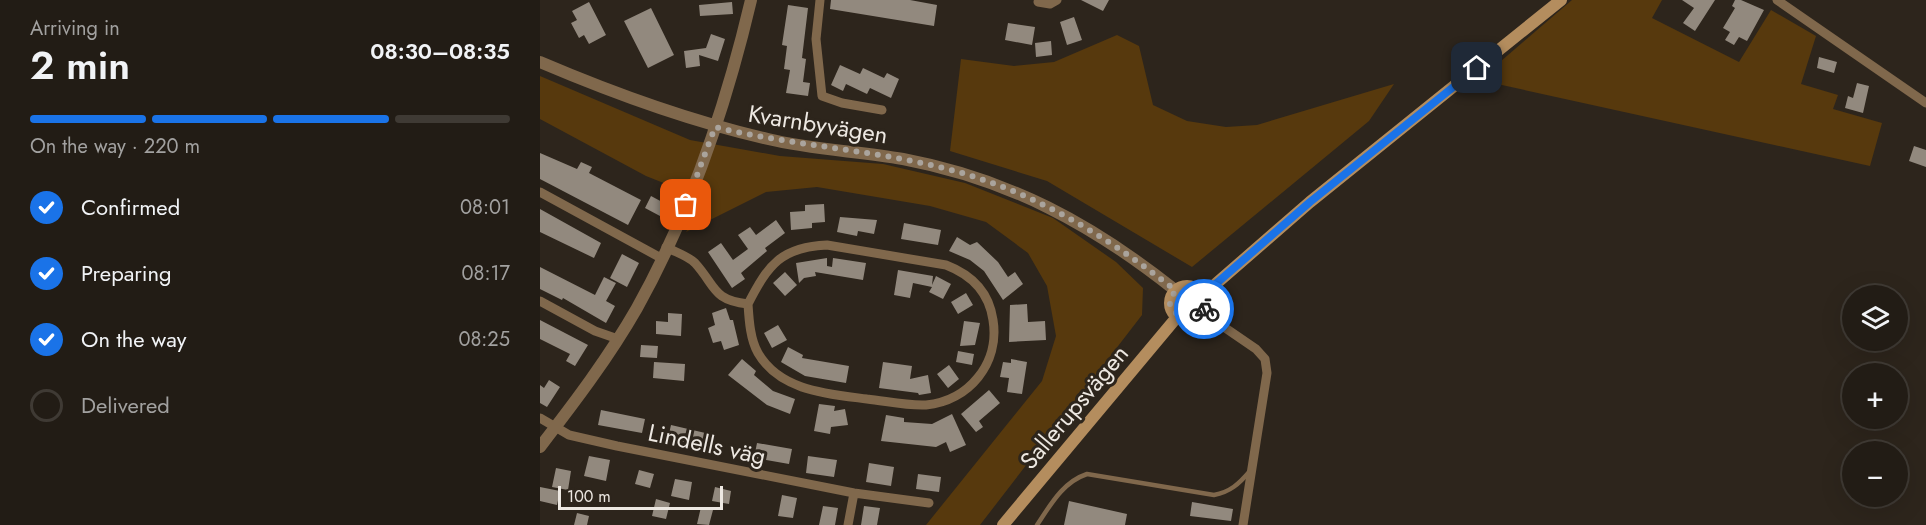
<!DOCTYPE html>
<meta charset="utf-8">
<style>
:root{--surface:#221c15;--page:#2e2922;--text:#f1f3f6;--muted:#a2a1a0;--line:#3f3a34;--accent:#1a73e8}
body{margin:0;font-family:Jost,sans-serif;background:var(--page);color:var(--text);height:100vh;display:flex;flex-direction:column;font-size:22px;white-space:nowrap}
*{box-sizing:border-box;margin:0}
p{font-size:20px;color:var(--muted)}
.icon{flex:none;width:33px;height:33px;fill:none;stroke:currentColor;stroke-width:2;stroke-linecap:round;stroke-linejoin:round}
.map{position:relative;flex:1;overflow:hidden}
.details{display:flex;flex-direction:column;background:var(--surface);width:540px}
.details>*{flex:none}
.tools{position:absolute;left:1302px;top:285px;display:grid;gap:12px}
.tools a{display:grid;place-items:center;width:66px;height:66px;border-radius:50%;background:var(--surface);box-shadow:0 6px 24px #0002,0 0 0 2px var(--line);font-size:30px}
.scale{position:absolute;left:18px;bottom:15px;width:165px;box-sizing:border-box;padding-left:6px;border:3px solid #ede8e2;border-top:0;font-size:16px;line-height:21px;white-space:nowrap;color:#ede8e2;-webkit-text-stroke:4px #2d251c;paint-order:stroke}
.pin{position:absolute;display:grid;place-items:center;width:51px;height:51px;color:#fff;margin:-26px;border-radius:12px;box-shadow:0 3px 9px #0006}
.courier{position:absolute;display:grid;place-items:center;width:60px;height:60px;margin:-30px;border:4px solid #1a73e8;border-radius:50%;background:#fff;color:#222;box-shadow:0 2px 8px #0007}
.overview em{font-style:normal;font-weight:600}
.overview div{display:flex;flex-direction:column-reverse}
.overview{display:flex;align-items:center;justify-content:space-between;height:102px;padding:0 30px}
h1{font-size:39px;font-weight:600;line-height:45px}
.bar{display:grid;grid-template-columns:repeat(4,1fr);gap:9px 6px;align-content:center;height:72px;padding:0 30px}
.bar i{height:8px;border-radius:4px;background:var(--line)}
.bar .current{background:var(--accent)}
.bar p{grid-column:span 4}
ol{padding:0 30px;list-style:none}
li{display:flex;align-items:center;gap:18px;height:66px}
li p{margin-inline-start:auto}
li .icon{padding:6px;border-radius:50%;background:var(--accent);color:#fff;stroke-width:4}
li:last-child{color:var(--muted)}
li i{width:33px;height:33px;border:3px solid var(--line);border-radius:50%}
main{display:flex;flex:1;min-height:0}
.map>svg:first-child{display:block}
.green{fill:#57390d}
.building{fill:#92897e}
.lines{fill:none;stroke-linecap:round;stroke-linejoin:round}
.service{stroke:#80684c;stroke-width:4.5}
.minor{stroke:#80684c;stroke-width:9}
.tertiary{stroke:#80684c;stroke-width:12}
.secondary{stroke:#b48d5e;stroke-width:12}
.done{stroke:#aaa49d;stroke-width:6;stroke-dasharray:0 10.8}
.route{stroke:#1a73e8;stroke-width:8}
.labels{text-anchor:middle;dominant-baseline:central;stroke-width:6;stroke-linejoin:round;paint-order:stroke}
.street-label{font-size:24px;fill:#ede8e2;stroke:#2d251c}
</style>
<main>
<section class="details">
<div class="overview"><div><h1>2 min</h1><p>Arriving in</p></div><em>08:30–08:35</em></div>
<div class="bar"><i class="current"></i><i class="current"></i><i class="current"></i><i></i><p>On the way · 220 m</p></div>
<ol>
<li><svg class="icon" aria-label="check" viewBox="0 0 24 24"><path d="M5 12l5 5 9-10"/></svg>Confirmed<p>08:01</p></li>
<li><svg class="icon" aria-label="check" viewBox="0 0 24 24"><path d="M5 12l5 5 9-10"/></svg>Preparing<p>08:17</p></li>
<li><svg class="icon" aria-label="check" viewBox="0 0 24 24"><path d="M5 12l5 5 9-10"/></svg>On the way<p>08:25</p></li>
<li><i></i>Delivered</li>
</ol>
</section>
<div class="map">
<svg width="1386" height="525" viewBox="0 0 1386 525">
<rect width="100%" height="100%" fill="#2d251c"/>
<path class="green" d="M1032,0H1122L1112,18L1199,62L1231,10L1276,36L1261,84L1298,95L1293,109L1342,123L1330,166L939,80Z
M577,35L599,46L613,105L647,121L686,127L717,125L854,84L829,121L652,267L507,181L410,151L421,59L474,66L514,62Z
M0,76L150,140L240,156L343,164L425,183L513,218L576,262L603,288L602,315L440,525H386L502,381L516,336L507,286L488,253L446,222L390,206L277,187L226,192L146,232L164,199L106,176L0,119Z"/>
<path class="building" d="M291,0H370L397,5L394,26L290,9Z
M541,0H569L563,11Z
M1142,0H1175L1155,31L1143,23L1154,8Z
M1195,0H1201L1224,10L1207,41L1199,37L1194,45L1185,40L1190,32L1183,28L1195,8L1192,6Z
M49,2L66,35L49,44L44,35L39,38L31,23L37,20L32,11Z
M192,2L193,14L160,16L159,5Z
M248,5L268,8L262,58L266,59L263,82L270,83L268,96L246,93L250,70L244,69L247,46L242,45Z
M111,8L134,55L108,68L84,21Z
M534,17L542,40L527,45L520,22Z
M468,23L495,27L492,45L465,40Z
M171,34L185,39L178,61L159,55L160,66L146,68L144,51L166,48Z
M511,41L512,55L496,57L495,43Z
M1279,57L1297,62L1294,73L1277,68Z
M300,65L320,74L323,68L344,78L347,73L359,79L351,98L330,88L327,94L306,84L303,91L291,85Z
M1317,83L1329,86L1323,113L1305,108L1308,96L1313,98Z
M1374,146L1386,150V167L1369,161Z
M0,153L37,169L41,162L52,167L49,173L101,200L88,225L0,179Z
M111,196L126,204L120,216L105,208Z
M284,204L285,222L272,223V228L251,230L250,212L265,211V205Z
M0,209L61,243L54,258L0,232Z
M300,217L337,220L334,234L318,231L317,236L297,232Z
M236,220L245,233L225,248L227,251L201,273L205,279L192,288L168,252L181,243L193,260L208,249L198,235L210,227L216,235Z
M364,223L401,230L398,245L361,239Z
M417,237L430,245L437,242L458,262L468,277L475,272L483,284L463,300L444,271L430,260L409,251Z
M82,254L99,263L87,287L70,278Z
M287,258V266L292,267L293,258L326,263L323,280L275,272L276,276L264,278L259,283L256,263Z
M0,267L55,295L64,277L76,283L66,301L75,306L66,323L23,298L22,300L0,289Z
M358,270L393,276L392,285L396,276L411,284L403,299L389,292L392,287L373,283L370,298L354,295Z
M245,272L257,285L245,296L233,283Z
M426,293L433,305L418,314L411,302Z
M487,304L488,322L505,321L506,340L469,342L470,305Z
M186,308L190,320H193L199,345L184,350L181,341L173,343L168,328L175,325L172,313Z
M128,313L142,314L141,336L116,334V321L128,322Z
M0,320L48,345L35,366L26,361L30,354L0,339Z
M424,321L440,323L435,345L420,346Z
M238,325L247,340L232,348L224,333Z
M101,345L118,346L117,358L100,357Z
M248,347L263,355L262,358L309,366L306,383L265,376L241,362Z
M418,351L434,354L432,365L416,362Z
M202,359L216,371L214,375L233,391L255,399L250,414L227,405L188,375Z
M471,359L487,362L482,394L467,392L469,378L460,377L463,362L471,363Z
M114,362L145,364L144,381L113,378Z
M343,362L372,366L370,379L388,375L391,393L379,395L378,393L339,388Z
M409,365L419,379L408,388L397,374Z
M9,380L20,387L7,407L0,403V385L4,388Z
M449,390L460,403L439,421L443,427L436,432L421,414Z
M279,404L295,406L294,411L305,409L308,425L291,427L290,434L274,431Z
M61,410L105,419L102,433L58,425Z
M412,414L426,445L410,452L406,442L396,447L341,441L346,415L364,418V422L392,424Z
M131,425L174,435L171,448L128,438Z
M217,443L252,449L249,464L214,458Z
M49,456L70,460L66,481L44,476Z
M268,456L297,460L294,477L266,473Z
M329,463L354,467L351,486L326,482Z
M16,468L31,471L28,490L12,487Z
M99,470L114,474L110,488L95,484Z
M378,474L401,477L399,492L376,489Z
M135,479L152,482L149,500L131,496Z
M0,487L20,491L17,505L0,501Z
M175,487L191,491L189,504L172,501Z
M242,495L257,498L253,518L238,516Z
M116,499L130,503L126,519L112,516Z
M529,501L587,514L585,525H524Z
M652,502L693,509L691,521L650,516Z
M283,506L298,508L295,525H279Z
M324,506L340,508L337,525H321Z
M161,507L173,510L169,525L157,524Z
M37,513L49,516L47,525H34Z"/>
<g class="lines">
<path class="service" d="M497,525C511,504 523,482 547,474L674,495C690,492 699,484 710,471"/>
<path class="minor" d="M280,0L276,39L282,96L302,103L342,110
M1237,0L1386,103
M498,2L510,4L517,0
M0,192L121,258
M126,247C135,252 148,256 155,263C176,286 172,300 208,304C228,265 241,247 287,245L406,265C432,275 449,292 453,320C460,363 429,401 386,405C367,406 346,401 327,399C288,394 240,391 218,353C210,339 209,319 208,304
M0,301L55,331L78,339
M662,312L716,349L725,359L727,373L703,525
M0,418L29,435L77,446L314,493L389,503
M308,525L314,493"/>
<path class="tertiary" d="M0,62C75,94 149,121 228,139C273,150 319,151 363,159C469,179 552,224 635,290
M0,447C34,403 69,357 97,308C150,213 186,106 211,0"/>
<path class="secondary" d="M630 303a17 17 0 1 1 34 0a17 17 0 1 1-34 0Z
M663,295L770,202L1021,0
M463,525L637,317"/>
</g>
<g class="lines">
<path class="done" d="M146,205L175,127C249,145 325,149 399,167C488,188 564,234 635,290L630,304L639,318H656L664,309"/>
<path class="route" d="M664,309L663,295L770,202L937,68"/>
</g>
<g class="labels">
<g class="street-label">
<text transform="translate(278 124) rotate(9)">Kvarnbyvägen</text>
<text transform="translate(534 407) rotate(-50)">Sallerupsvägen</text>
<text transform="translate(167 444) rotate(12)">Lindells väg</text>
</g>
</g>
</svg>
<div class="tools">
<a><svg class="icon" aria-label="layers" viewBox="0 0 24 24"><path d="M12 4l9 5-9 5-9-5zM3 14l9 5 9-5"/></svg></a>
<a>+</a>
<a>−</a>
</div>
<div class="scale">100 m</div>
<div class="pin" style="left:146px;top:205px;background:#ea580c"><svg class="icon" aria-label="bag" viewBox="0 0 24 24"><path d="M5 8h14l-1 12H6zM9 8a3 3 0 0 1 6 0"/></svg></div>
<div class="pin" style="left:937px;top:68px;background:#1f2937"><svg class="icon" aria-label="home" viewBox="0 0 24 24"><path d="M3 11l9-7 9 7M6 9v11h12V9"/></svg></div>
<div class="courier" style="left:664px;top:309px"><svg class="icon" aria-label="bike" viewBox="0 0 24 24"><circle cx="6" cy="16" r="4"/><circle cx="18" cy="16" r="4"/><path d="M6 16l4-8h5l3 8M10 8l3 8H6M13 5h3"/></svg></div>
</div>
</main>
